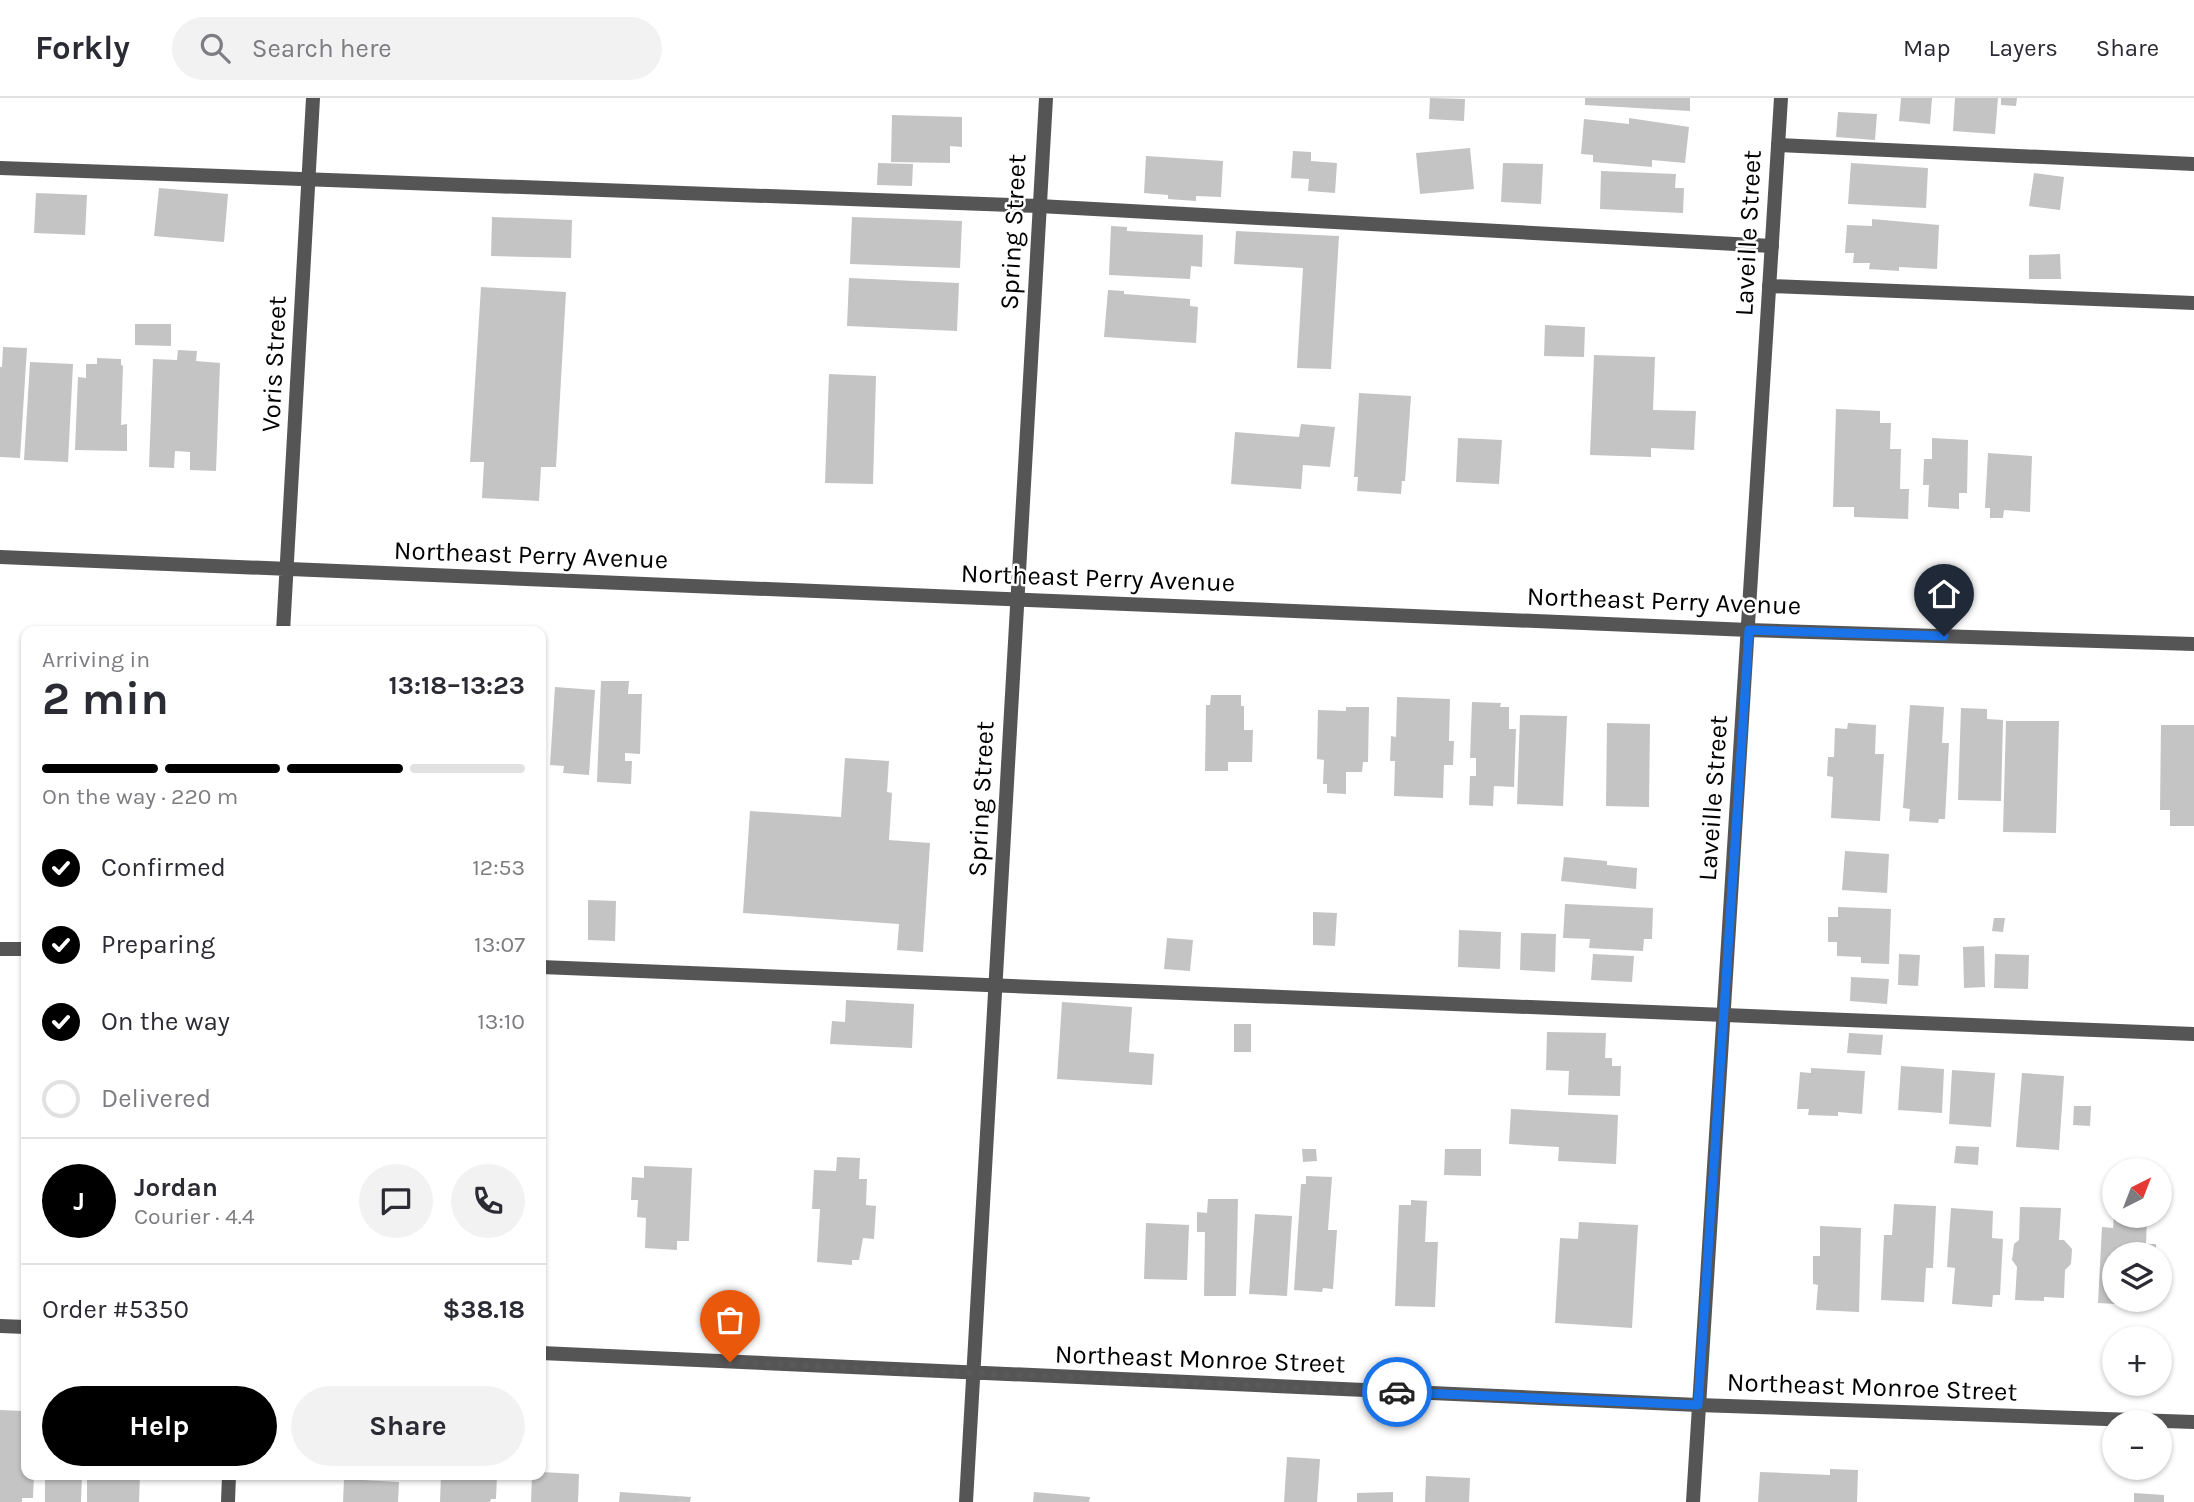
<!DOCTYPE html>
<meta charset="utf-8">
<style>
:root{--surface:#fff;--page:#f2f2f3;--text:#2b2b33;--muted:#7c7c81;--line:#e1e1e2;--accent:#000}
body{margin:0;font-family:Karla,sans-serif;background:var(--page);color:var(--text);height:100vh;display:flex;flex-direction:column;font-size:26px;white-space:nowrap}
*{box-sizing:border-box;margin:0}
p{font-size:23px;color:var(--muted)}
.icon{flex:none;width:38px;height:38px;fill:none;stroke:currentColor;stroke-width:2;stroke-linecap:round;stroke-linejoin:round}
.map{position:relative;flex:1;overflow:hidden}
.drawer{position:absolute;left:21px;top:528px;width:525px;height:854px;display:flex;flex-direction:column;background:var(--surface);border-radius:14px;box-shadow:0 2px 5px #0004}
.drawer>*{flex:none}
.needle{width:46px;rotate:42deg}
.tools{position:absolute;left:2102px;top:1060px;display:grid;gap:14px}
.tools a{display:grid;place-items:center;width:70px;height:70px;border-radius:50%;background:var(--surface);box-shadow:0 2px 5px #0004;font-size:35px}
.pin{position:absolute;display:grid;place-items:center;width:60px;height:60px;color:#fff;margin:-72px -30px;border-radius:50% 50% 50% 0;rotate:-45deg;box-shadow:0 0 7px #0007}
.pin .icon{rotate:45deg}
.courier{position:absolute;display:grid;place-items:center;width:70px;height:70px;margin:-35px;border:5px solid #1a73e8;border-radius:50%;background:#fff;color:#222;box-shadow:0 2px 9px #0007}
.head em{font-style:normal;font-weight:700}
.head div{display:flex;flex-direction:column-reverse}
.head{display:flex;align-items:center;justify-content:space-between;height:119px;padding:0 21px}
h1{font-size:46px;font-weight:700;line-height:52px}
.bar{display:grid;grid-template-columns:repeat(4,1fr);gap:10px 7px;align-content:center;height:84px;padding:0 21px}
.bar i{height:9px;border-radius:5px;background:var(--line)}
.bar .active{background:var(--accent)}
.bar p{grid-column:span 4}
.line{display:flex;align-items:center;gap:18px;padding:0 21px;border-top:2px solid var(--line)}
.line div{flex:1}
.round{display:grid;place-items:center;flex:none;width:74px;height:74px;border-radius:37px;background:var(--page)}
ol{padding:0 21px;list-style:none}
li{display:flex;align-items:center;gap:21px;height:77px}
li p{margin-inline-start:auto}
li .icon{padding:7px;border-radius:50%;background:var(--accent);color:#fff;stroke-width:4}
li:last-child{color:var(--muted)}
li i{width:38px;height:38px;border:4px solid var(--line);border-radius:50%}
.primary-button{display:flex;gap:14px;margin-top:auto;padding:14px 21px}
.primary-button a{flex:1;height:80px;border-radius:42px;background:var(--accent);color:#fff;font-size:28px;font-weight:700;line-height:80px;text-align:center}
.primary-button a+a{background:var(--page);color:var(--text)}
header{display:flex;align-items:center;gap:42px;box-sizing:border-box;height:98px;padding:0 35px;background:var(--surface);border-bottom:2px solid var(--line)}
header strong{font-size:33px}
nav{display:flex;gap:38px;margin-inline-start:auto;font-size:24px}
.search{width:490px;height:63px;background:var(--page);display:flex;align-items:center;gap:18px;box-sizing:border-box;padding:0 24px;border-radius:38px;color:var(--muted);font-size:26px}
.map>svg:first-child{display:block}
.building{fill:#c4c4c4}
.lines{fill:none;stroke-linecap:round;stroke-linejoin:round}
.service{stroke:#555;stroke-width:14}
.minor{stroke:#555;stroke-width:14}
.tertiary{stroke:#555;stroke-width:14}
.done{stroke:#595959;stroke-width:7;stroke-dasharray:0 12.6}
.route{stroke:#1a73e8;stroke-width:9}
.labels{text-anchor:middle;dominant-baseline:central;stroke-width:5;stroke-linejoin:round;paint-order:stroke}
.street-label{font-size:26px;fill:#000;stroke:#fff}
</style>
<header>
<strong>Forkly</strong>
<div class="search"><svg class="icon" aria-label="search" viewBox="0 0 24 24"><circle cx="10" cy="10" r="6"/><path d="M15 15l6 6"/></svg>Search here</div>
<nav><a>Map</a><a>Layers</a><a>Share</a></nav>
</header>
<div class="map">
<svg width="2194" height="1404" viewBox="0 0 2194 1404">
<rect width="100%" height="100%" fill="#fff"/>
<path class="building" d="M1430,0L1465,1L1464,23L1429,21Z
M1585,0H1690V13L1585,7Z
M1901,0H1932L1930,26L1899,23Z
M1955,0H1998L1995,36L1953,33Z
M2001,0H2017L2016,8L2001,7Z
M1838,14L1877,16L1875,42L1836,39Z
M892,17L962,19V49L950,48V65L891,64Z
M1629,20L1689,29L1685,65L1652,62V69L1593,64V57L1581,56L1584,21L1629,26Z
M1470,50L1474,91L1420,96L1416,55Z
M1293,53L1311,54V63L1337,65L1335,95L1308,93L1309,81L1291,80Z
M1146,58L1223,63L1221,99L1196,98V103L1168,101V97L1144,95Z
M878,65L913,66L912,88L877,87Z
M1503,65L1543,66L1541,106L1501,104Z
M1851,65L1928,70L1926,110L1848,106Z
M1601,73L1676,76L1675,90H1684L1683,115L1600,111Z
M2034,75L2064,79L2060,112L2029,108Z
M159,90L228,96L224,144L154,138Z
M36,95L87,97L85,137L34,135Z
M492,119L572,122L571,160L491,158Z
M852,119L962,123L960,170L850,166Z
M1872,121L1939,127L1937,171L1899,169V173L1869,171L1870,165H1853L1854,155H1845L1847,127L1872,128Z
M1111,128L1127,129V133L1203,137L1202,169L1191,168L1190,181L1109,177Z
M1236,133L1339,138L1331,271L1297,270L1303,170L1234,166Z
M2060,156L2061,181H2029V157Z
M849,180L959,185L957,233L847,228Z
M481,189L566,194L556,369H541L539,403L482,400L484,364H470Z
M1108,192L1124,193V196L1190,201V208L1198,209L1196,245L1104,239Z
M135,226H171V248L135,247Z
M1545,227L1585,229L1584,259L1544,258Z
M3,249L27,250L20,360L0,359V269H2Z
M178,252L197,253L196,263L220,265L216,373L190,372V354L175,353L174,370L149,369L153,261L177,262Z
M1594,257L1655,259L1653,312L1696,313L1694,352L1651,350V359L1590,357Z
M97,260L121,261V267L123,268L121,327L127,326V353L75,352L78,279L86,280V266H97Z
M30,264L73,266L68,364L24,362Z
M829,276L876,278L873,386L825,385Z
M1359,295L1411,298L1405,383H1402L1401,396L1357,393L1358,379H1354Z
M1836,311L1880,313V325H1891L1890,351H1901L1900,391H1909L1908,421L1854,419V409H1833Z
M1301,326L1335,329L1330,369L1303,367L1301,391L1231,386L1235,334L1299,339Z
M1458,340L1502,342L1499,386L1456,384Z
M1932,340L1968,342L1967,395H1959V411L1928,409L1929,387H1923L1924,361H1932Z
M1988,355L2032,358L2030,414L2004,412L2003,420H1990V410H1985Z
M601,583H629L628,596H642L640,656L625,655V663H632L631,686L597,684Z
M555,589L595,592L589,677L563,675L564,668L550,667Z
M1211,597H1241V608H1244V632H1253L1252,664H1228V673H1205L1206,607H1210Z
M1397,599L1450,601L1449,643H1454L1453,667H1444L1443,700L1394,698L1395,663H1390L1391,638L1396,639Z
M1472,604L1501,605L1500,609H1509V631H1516L1514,689L1494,688L1493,708L1469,707L1470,678H1476V660H1470Z
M1910,607L1944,609L1942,645H1949L1945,721H1939L1938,725L1909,723L1910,711L1903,710Z
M1346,609H1369L1368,664H1363L1362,674H1346V696L1327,695V686H1323L1324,662L1317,661L1318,612L1346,613Z
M1961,610L1987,611V621L2003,622L2001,703L1958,702Z
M1520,617L1567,618L1563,708L1517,706Z
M2006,623H2059L2056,735L2003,734Z
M1607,625L1650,626L1649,709L1606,708Z
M1848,625L1876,627L1875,656H1884L1880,723L1831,720L1833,679L1827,678L1828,659H1834L1835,630L1847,631Z
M2161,627H2194V728H2170V712H2160Z
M845,660L889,663L887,694L892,695L889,742L930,745L923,854L897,852L899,826L743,815L750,713L841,719Z
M1845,753L1889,756L1887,795L1842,792Z
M1564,759L1607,763V767L1637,770L1636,791L1561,783Z
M588,802L616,803L615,843L588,842Z
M1565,806L1653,810L1652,841H1644L1643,853L1589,850L1590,841L1563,840Z
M1838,809L1891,811L1889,866L1861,865V859L1837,858V844H1828V819H1838Z
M1313,814L1337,815L1335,848L1313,847Z
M1994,820H2005L2003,834L1992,833Z
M1459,832L1501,834L1500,871L1458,869Z
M1521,835L1556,836L1555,874L1520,872Z
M1167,840L1193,842L1190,873L1164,871Z
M1984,848L1985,889L1964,890L1963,849Z
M1593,856L1634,858L1632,884L1591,882Z
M1899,856L1920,857L1918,888L1898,887Z
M1995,856L2029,857L2028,891L1994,890Z
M1851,879L1889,881L1887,906L1850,903Z
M846,902L914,906L912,950L830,946L832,923L845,924Z
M1062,904L1132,909L1129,954L1154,956L1152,987L1057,981Z
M1234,926H1251V954H1234Z
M1547,934L1606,935L1605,960H1612V968H1621L1620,998L1568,997L1569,973L1546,972Z
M1849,935L1883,937L1881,957L1847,955Z
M1901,968L1944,971L1942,1015L1898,1012Z
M1811,970L1865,973L1862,1016L1838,1014V1018L1808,1017L1809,1011H1797L1800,974L1811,975Z
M1952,972L1995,975L1991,1029L1949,1026Z
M2022,975L2064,978L2059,1052L2016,1049Z
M2074,1008H2091L2090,1028L2073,1027Z
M1511,1011L1618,1017L1616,1066L1558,1063L1559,1049L1509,1046Z
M1956,1048L1979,1049L1978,1067L1954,1065Z
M1302,1051H1316L1317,1063L1303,1064Z
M1445,1051H1481V1078L1444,1077Z
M837,1059L860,1060L859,1081H867L866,1107L876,1108L874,1141L863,1140L859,1162H852V1167L817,1164L820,1111H812L814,1072L836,1073Z
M644,1068L692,1070L689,1143H677V1152L645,1150L646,1120L637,1119L638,1102H631L632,1079L644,1080Z
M1306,1078L1332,1079L1328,1132H1337L1333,1191L1323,1190L1322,1194L1294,1192L1301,1086H1306Z
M1208,1101H1238L1236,1198H1204L1205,1134H1197V1114L1207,1115Z
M1411,1102L1427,1103L1425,1144H1438L1435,1209L1395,1208L1399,1107H1411Z
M1894,1106L1936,1108L1933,1170H1926L1924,1204L1881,1202L1884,1137H1892Z
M2020,1109L2061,1110L2059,1142H2064L2072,1151L2071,1166L2065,1172L2064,1200L2044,1199V1203L2015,1202L2017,1169L2012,1162L2014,1146L2019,1142Z
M1951,1110L1993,1113L1992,1140L2003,1141L2000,1197H1993L1992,1209L1952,1206L1955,1170L1947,1169Z
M1255,1116L1292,1118L1287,1198L1249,1196Z
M2114,1118L2147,1120L2146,1146H2156V1157H2114V1202H2149V1208L2098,1205L2102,1129L2113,1130Z
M1579,1124L1638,1127L1632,1230L1555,1225L1560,1140L1578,1141Z
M1146,1125L1189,1127L1187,1182L1144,1181Z
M1820,1128L1861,1130L1859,1214L1816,1212L1818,1187L1813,1186V1158H1820Z
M0,1312L23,1313V1317L26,1318V1377H34L33,1400H22V1404H0Z
M1287,1359L1320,1361L1317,1404H1284Z
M1830,1371L1858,1372L1857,1404H1758L1760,1374L1830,1377Z
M541,1374L579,1376L578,1404H531L532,1377H541Z
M45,1377H82L81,1404H45Z
M87,1377H140L139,1404H87Z
M441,1377H497L496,1401H491L490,1404H440Z
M1426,1378L1470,1380L1469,1404H1425Z
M344,1381L399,1384L398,1404H343Z
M620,1394L691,1399L690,1404H619Z
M1034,1394L1090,1399L1089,1404H1033Z
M1393,1394V1404H1357V1395Z
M2134,1395L2164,1397V1404H2134Z"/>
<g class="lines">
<path class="service" d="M1778,47L2194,66
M0,70L1039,108L1772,148
M1769,188L2194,205
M0,851H26
M541,869L2194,936"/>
<path class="minor" d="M0,459L1749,532L2194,546
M283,534L313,0
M228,1404L229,1377
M1693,1404L1781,0"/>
<path class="tertiary" d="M0,1228L26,1229
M541,1255L1698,1307L2194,1324
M966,1404L1046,0"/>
</g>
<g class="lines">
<path class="done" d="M730,1264L1397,1294"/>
<path class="route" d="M1397,1294L1698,1307L1749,532L1944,538"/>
</g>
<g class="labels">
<g class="street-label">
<text transform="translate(1013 134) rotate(-87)">Spring Street</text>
<text transform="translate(1748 135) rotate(-87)">Laveille Street</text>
<text transform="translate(274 266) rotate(-87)">Voris Street</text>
<text transform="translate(531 457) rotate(2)">Northeast Perry Avenue</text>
<text transform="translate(1098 480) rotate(2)">Northeast Perry Avenue</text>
<text transform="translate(1664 503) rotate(2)">Northeast Perry Avenue</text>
<text transform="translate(1713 700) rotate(-86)">Laveille Street</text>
<text transform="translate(981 701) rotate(-87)">Spring Street</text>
<text transform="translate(1200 1261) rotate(2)">Northeast Monroe Street</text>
<text transform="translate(1872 1289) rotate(2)">Northeast Monroe Street</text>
</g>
</g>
</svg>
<div class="tools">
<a><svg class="needle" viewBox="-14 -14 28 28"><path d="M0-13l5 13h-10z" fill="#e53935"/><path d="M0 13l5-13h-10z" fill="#7c7c81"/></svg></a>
<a><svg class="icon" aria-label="layers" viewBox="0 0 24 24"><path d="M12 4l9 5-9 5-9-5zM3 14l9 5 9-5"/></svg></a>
<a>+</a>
<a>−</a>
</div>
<div class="pin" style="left:730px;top:1264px;background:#ea580c"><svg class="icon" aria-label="bag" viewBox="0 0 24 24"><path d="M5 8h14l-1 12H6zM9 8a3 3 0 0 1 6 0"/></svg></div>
<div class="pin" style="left:1944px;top:538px;background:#1f2937"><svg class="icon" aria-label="home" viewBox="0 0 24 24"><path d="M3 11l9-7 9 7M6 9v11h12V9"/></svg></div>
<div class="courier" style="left:1397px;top:1294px"><svg class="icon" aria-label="car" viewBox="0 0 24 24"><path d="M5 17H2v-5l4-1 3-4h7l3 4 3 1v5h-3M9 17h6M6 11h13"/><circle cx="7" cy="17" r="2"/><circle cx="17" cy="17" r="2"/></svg></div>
<section class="drawer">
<div class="head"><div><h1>2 min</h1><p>Arriving in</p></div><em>13:18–13:23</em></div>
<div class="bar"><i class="active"></i><i class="active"></i><i class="active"></i><i></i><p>On the way · 220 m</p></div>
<ol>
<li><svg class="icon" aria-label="check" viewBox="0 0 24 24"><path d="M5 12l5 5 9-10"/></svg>Confirmed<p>12:53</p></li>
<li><svg class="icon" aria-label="check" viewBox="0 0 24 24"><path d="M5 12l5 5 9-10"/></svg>Preparing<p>13:07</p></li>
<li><svg class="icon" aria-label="check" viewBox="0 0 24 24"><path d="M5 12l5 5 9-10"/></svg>On the way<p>13:10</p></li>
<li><i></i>Delivered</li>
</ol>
<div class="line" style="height:126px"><b class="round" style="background:var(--accent);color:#fff">J</b><div><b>Jordan</b><p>Courier · 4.4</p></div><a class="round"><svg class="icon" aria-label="chat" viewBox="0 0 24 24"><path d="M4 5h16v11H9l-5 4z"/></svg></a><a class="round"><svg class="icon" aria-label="phone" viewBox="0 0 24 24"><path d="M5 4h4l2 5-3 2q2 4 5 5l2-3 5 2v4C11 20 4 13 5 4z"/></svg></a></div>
<div class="line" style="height:91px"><div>Order #5350</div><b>$38.18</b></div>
<div class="primary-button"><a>Help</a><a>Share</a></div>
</section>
</div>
